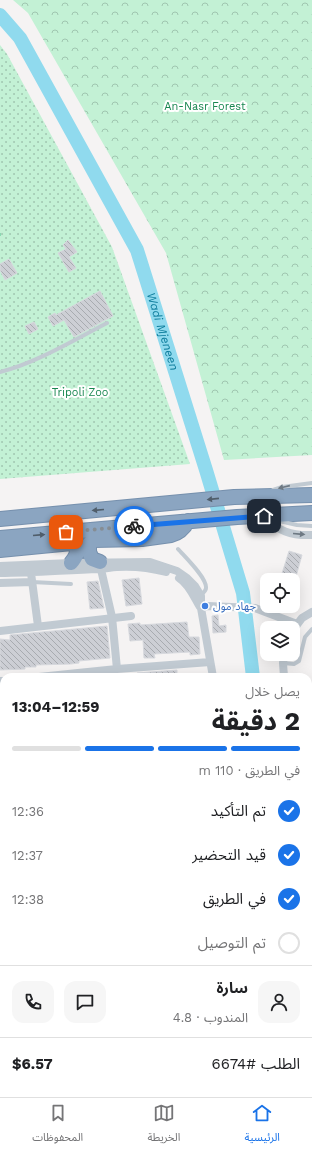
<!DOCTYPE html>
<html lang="ar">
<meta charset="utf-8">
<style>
:root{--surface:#fff;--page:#f6f6f6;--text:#202124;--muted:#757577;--line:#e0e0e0;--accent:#1a73e8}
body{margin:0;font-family:"Work Sans","Noto Sans Arabic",sans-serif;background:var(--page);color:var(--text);direction:rtl;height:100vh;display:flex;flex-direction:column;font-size:15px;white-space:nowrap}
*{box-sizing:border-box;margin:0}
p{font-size:13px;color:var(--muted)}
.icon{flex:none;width:22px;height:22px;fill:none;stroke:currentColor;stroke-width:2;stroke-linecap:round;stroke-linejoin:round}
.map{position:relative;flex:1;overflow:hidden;direction:ltr}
.panel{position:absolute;left:0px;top:673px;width:312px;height:424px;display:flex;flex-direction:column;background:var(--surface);border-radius:12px 12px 0 0;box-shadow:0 4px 16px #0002;direction:rtl}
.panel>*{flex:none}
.controls{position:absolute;left:260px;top:573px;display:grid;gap:8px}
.controls a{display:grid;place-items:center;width:40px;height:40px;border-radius:8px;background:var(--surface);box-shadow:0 4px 16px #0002;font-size:20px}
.pin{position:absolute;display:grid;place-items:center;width:34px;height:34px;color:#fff;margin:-17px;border-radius:8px;box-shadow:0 2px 6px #0006}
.courier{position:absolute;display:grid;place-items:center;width:40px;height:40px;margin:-20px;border:3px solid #1a73e8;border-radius:50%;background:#fff;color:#222;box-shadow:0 1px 5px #0007}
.overview em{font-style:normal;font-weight:700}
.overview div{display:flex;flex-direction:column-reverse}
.overview{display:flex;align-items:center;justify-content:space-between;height:68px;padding:0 12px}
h1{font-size:26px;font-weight:700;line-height:30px}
.bar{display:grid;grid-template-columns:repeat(4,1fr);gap:6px 4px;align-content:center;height:48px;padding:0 12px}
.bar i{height:5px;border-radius:3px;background:var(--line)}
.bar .current{background:var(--accent)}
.bar p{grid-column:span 4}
.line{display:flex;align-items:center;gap:10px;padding:0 12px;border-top:1px solid var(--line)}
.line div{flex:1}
.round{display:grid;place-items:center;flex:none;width:42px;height:42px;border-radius:12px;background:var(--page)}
ol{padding:0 12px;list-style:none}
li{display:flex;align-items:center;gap:12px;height:44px}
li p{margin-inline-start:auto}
li .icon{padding:4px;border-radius:50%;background:var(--accent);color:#fff;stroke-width:4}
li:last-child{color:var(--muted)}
li i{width:22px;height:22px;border:2px solid var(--line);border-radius:50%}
.dock{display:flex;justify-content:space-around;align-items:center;height:56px;border-top:1px solid var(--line);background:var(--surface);font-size:11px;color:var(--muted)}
.dock a{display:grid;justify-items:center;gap:2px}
.dock .current{color:var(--accent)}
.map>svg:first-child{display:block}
.education{fill:#e6e4e5}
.forest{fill:url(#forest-crowns)}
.park{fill:url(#park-dots)}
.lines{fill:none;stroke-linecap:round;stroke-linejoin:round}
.river{stroke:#90daee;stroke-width:14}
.building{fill:url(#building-back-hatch);stroke:#d7d9de}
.highway-casing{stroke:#7690ad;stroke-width:16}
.path{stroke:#7ad0a6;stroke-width:1.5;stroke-dasharray:3 2;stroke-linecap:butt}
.lane{stroke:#c1cad2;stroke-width:4}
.street{stroke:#c1cad2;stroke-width:8}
.highway{stroke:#8ba5c1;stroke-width:14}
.oneway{fill:#6e7983}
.oneway2{fill:#505e6b}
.done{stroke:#868d94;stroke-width:4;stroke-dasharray:0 7.2}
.route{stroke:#1a73e8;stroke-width:5}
.shop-dot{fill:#3f7fe0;stroke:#fff;stroke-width:1.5}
.labels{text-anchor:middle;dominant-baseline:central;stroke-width:4;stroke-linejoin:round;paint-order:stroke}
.park-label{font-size:11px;fill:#17864f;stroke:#fff}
.shop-label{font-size:11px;fill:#366cbe;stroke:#fff;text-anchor:start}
.water-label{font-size:12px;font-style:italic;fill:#0c7c9b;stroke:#fff}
</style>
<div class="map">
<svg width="312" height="1097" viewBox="0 0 312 1097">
<defs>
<pattern id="forest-crowns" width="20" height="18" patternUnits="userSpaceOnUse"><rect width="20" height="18" fill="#c3f1d5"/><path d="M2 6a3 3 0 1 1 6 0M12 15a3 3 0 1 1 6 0" fill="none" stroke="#a0c6b0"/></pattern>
<pattern id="park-dots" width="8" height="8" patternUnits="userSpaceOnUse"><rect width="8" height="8" fill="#c3f1d5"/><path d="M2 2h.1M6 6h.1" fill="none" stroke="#a0c6b0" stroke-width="1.8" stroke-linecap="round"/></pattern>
<pattern id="building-back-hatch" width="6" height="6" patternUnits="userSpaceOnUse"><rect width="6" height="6" fill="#cdcfd5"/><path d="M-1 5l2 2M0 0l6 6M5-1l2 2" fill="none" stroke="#a8abb0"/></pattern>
</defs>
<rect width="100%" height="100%" fill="#f5f3f3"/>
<path class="education" d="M140,1093H273V1097H121Z"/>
<path class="forest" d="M13,0H312V455L224,460L166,253L28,13Z"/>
<path class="park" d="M0,45L7,54L112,247L190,464L0,479Z"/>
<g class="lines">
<g class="river">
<path id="s1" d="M0,15L20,38L137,250L206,470L243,593L253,677"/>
<path d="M297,1093V1097"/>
</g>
</g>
<path class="building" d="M68,240L77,252L69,257L76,268L69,272L58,253L66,249L63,245Z
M9,259L17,273L5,280L0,270V264Z
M100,291L113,316L74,337L64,320L53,326L48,317L55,313L56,315Z
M34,322L38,329L29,334L25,326Z
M289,551L302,555L295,580H280Z
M139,578L142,604L126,606L122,580Z
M98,581L104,608L90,609L87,582Z
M218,615L219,626L226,625V632L213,633L212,616Z
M187,622L189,637H199L200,654L190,655V652L154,654L155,658H144L143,640L130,641L128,624L140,623V625Z
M107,626L110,658L79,661V663L71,664L36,665V667H25V669L0,670V639L10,640V635Z
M177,670V677H137V673Z"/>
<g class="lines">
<g class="highway-casing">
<path id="highway" d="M0,519L234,497L312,495
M0,538L237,517L312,513
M0,550L72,543L75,545C79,552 76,557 71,563
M100,562L92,559L89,552V544L94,540L142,539L171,535C179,533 184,528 188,521"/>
</g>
<path class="path" d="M0,233V236"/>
<path class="lane" d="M0,372C36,363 74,340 107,323
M273,490L282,487L312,483
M275,520L297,525L312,526
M178,549C185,557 207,578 206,588C206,591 203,593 201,595
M32,582L71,584
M283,663L294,664L299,661L305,637L312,629"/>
<path class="street" d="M263,516C277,531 292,536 312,535
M100,565L112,617L117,669
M0,566L71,563L150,562L177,571L187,578L195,586L201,596V608L213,677
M0,573C33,573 66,570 99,569C105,569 111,567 117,567C134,566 151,568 166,572
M31,573L38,626
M179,578C189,584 194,597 200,607
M0,583L32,582
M201,608L208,606L255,608L297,624
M293,630L302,618L312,612
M0,631L131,616
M39,677L117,669L210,662
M284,677L283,663L284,654
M0,681H4
M0,743L4,742
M0,793L4,792
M308,813H312
M0,904L4,903
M308,956L312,999
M0,995L3,1011
M0,1047H4
M0,1081L4,1080
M276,1093L277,1097
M91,1097L117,1093"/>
<use href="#highway" class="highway"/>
</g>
<defs><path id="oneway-solid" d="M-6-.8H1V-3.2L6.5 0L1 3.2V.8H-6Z"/></defs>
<g class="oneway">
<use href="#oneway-solid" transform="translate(284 487) rotate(167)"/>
<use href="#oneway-solid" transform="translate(299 534) rotate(5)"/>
</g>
<g class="oneway2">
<use href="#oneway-solid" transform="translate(213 499) rotate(174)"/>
<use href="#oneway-solid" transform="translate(98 510) rotate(175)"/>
<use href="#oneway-solid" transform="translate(39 535) rotate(-5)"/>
</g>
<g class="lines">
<path class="done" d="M66,532L134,526"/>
<path class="route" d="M134,526L264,516"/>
</g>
<circle class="shop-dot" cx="205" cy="606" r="4"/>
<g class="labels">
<g class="park-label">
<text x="205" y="106">An-Nasr Forest</text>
<text x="80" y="392">Tripoli Zoo</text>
</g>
<g class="shop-label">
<text x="213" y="606">جهاد مول</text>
</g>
<g class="water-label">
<text stroke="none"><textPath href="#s1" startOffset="358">Wadi Mjeneen</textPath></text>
</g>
</g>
</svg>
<div class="controls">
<a><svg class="icon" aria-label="locate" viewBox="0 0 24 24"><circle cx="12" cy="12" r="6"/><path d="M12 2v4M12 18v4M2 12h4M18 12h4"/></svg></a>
<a><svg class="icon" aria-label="layers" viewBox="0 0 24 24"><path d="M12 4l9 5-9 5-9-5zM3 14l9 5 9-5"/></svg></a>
</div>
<div class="pin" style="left:66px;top:532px;background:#ea580c"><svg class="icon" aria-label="bag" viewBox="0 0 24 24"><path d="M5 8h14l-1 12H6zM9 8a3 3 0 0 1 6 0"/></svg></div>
<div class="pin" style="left:264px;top:516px;background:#1f2937"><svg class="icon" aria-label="home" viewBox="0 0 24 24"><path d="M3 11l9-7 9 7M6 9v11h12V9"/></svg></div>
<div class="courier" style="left:134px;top:526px"><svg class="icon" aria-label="bike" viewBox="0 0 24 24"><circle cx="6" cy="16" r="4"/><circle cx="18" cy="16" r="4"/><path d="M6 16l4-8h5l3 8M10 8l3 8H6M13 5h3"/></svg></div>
<section class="panel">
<div class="overview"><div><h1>2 دقيقة</h1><p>يصل خلال</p></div><em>12:59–13:04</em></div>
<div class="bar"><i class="current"></i><i class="current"></i><i class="current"></i><i></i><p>في الطريق · 110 m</p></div>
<ol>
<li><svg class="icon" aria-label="check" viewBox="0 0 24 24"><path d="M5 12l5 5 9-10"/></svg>تم التأكيد<p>12:36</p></li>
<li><svg class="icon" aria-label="check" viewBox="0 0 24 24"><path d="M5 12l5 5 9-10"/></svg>قيد التحضير<p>12:37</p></li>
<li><svg class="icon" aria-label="check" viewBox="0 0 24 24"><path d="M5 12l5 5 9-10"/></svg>في الطريق<p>12:38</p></li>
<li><i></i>تم التوصيل</li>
</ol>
<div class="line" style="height:72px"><a class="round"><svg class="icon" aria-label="person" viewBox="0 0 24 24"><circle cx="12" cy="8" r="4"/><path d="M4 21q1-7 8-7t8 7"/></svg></a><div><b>سارة</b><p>المندوب · 4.8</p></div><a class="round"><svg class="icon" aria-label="chat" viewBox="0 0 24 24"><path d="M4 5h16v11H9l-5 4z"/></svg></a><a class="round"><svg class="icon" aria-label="phone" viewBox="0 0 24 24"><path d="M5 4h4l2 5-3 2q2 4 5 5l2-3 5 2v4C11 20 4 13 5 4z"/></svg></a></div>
<div class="line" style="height:52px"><div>الطلب #6674</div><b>$6.57</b></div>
</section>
</div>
<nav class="dock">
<a class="current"><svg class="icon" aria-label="home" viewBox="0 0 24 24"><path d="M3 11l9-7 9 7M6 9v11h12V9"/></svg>الرئيسية</a>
<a><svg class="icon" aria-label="map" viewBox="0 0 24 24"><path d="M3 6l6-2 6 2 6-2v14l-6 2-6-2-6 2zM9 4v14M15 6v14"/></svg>الخريطة</a>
<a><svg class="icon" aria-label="saved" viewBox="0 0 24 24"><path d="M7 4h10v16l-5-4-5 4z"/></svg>المحفوظات</a>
</nav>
